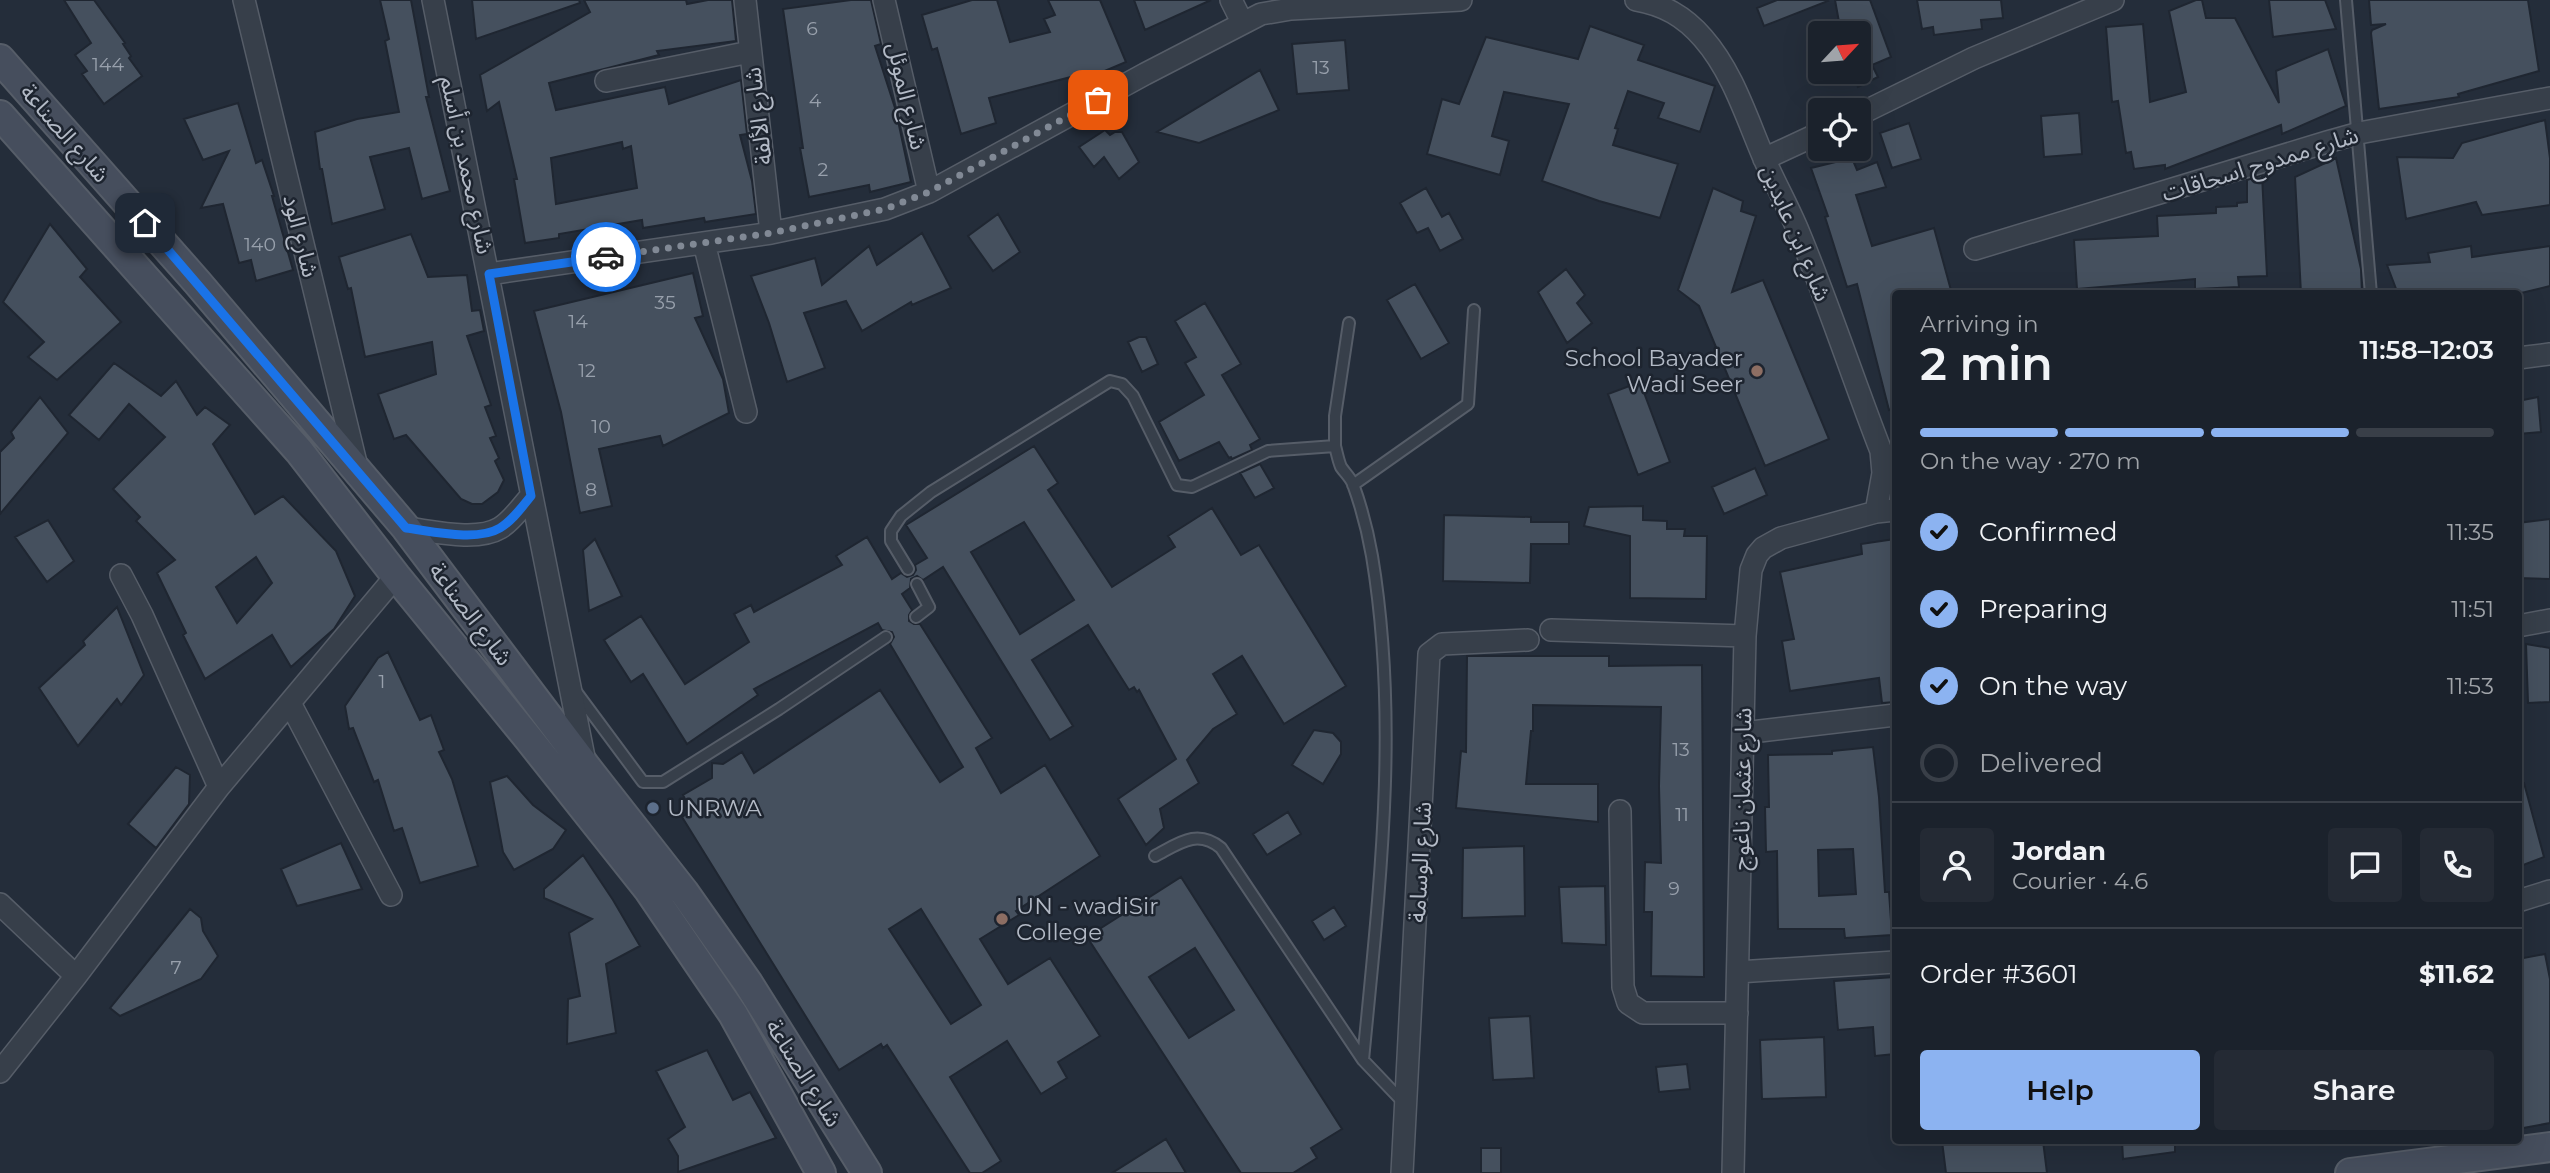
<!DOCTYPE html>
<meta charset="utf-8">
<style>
:root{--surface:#1b222c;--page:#242a34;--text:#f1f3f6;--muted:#a0a4a9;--line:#393f48;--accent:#8cb3f1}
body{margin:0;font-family:Montserrat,"Noto Sans Arabic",sans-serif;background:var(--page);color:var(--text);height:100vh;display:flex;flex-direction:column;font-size:26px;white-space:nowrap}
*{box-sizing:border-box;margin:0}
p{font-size:23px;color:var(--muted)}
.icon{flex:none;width:38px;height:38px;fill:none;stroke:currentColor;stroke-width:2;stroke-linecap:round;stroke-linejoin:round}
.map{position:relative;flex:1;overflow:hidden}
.side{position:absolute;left:1892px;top:290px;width:630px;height:854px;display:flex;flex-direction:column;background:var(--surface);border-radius:7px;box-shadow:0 7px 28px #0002,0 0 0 2px var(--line)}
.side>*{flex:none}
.needle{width:46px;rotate:64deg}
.buttons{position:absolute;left:1808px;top:21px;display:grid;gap:14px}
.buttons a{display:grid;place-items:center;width:63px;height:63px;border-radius:7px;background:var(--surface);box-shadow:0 7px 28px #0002,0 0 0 2px var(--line);font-size:35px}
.pin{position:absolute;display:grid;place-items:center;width:60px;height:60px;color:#fff;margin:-30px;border-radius:14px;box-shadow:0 4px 10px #0006}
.courier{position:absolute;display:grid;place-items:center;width:70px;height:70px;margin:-35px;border:5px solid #1a73e8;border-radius:50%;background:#fff;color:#222;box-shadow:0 2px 9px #0007}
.overview em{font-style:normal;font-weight:600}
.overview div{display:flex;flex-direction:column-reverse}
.overview{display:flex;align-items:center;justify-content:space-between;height:119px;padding:0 28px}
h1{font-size:46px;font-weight:600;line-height:52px}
.bar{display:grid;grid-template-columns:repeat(4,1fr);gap:10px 7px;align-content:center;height:84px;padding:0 28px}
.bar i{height:9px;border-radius:5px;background:var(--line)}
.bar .selected{background:var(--accent)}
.bar p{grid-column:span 4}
.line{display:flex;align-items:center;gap:18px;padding:0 28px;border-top:2px solid var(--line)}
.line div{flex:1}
.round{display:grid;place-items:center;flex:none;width:74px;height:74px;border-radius:7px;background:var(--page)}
ol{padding:0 28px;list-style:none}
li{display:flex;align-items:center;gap:21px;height:77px}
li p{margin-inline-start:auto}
li .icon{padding:7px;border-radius:50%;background:var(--accent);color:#111;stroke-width:4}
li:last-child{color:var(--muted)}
li i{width:38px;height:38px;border:4px solid var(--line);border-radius:50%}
.primary-button{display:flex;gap:14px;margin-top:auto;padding:14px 28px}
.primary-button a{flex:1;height:80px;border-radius:7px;background:var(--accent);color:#111;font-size:28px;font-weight:600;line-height:80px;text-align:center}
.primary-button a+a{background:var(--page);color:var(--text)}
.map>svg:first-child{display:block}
.building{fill:#45505e;stroke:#1f2631;stroke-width:2;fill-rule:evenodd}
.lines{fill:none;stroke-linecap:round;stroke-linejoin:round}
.lane-casing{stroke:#565d68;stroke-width:14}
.street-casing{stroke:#565d68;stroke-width:24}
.secondary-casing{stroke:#565d68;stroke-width:32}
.lane{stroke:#373f4a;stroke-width:10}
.street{stroke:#373f4a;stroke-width:21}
.secondary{stroke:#464e5d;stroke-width:28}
.done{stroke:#818995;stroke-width:7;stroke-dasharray:0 12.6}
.route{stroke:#1a73e8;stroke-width:9}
.education-dot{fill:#8d6e63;stroke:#1d242f;stroke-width:2.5}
.service-dot{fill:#5c6f8a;stroke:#1d242f;stroke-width:2.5}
.labels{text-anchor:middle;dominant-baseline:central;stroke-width:5;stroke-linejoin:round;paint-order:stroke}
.number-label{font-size:19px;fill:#98a0ac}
.street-label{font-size:23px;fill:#b3bac6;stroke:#1d242f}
.poi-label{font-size:23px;fill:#b3bac6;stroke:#1d242f;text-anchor:start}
</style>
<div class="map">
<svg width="2550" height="1173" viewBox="0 0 2550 1173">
<rect width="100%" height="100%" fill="#242d3a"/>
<path class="building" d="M64,0H94L125,43L123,44L131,56L129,58L142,76L104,104L82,74L87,71L75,55L91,43Z
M380,0H411L429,97H426L450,191L422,199L409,148L370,157L385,209L332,224L322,169H320L315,132L357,119L399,112L385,41L389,39Z
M472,0H579L580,3L476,39Z
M584,0H686L687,4L708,0H732L736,41L657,51L659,55L549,83L556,110L665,87L669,104L741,80L747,134L740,135L752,181L756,214L705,222L704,218L643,228L642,220L559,234V238L525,243L514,179H517L499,102L487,111L480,75L590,12ZM622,142L623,149L631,146L637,188L556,204L551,158Z
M851,0H871L881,44L875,46L896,111L911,182L870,192L869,185L809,197L800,148H803L783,9Z
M972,0H997L1010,42L1050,32L1044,19L1055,15L1048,0H1100L1126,62L1074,84L1071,77L989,98L996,123L961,134L937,48L932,50L922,15Z
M1134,0H1211L1145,30Z
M1777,0H1827L1828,1L1764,26L1757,8Z
M1835,0H1870L1891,57L1872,65L1878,77L1858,87L1851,72H1858V33H1841Z
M1917,0H2001L2003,18L1981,20L1982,29L1934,35L1933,27L1922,29Z
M2196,0H2202L2206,18H2235L2279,103L2276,71L2328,49L2346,106L2282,134L2281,125L2165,169V165L2134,169L2131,152L2126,153L2118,101L2112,102L2106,27L2143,24L2150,102L2186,92L2169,11Z
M2269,0H2325L2336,29L2273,37Z
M2369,0H2528L2539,71L2458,94L2459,97L2379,109L2371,33L2372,30L2386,24L2371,25Z
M1590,26L1644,45L1638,60L1715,86L1700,132L1658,118L1664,103L1628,91L1615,128L1618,129L1613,145L1678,164L1660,218L1599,201L1542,181L1569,104L1504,92L1492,136L1509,141L1500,175L1427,154L1442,99L1459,104L1486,37L1578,59Z
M1345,40L1349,90L1297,94L1292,44Z
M1260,70L1279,110L1199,143L1157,132Z
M238,103L256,163L262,160L274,196H272L293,270L256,281L251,260L239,263L223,204L201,208L229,151L203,160L184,119Z
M2079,113L2082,154L2044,157L2041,116Z
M2545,120L2550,158V205L2482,215L2476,202L2406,219L2397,157L2453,158L2462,143Z
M1909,123L1921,159L1892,168L1880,133Z
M1105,130L1110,135L1115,132H1122L1139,162L1119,179L1104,157L1094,167L1079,147Z
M1852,158L1857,170L1877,162L1886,187L1856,195L1872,246L1934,228L1952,294H1895V409L1889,410L1857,284L1847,287L1825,217L1828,216L1811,168Z
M2336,158L2361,269L2362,294H2301L2295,177Z
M2262,175L2267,276L2238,277L2239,287L2195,289V279L2077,289L2074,240L2158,236L2157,216L2216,213V207L2237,206V203L2247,202V180Z
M1426,188L1442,217L1449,213L1463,239L1440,251L1428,228L1417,233L1400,203Z
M1713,188L1743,201L1741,211L1756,216L1732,292L1763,280L1829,439L1765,466L1699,306L1678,290Z
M998,214L1020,252L993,271L968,236Z
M50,224L87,269L80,277L121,322L57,380L28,357L44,342L3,302Z
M922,233L951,288L912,305L911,302L862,331L846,301L804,313L825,368L787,382L769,323L751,276L815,258L822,285L869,246L877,265Z
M411,234L428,277L467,275L472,311L480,310L484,331L467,336L491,405L485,407L496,436L490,438L499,458L495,461L504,480L498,492L482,504H472L461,499L406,435L394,439L378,394L436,374L432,342L365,357L351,288L348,289L339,257Z
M2471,246L2472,257L2550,246V286L2517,294H2398L2387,265L2430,262L2428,253Z
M1566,269L1585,295L1577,303L1592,323L1567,343L1538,292Z
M693,273L703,316L695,318L723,379L729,413L663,446L660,436L599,449L612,506L580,513L561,412L534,311Z
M1415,284L1449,343L1421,359L1387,300Z
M1205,303L1241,364L1222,375L1260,439L1250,445L1252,450L1232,459L1231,457L1229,458L1219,442L1179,461L1159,422L1204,395L1185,363L1196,357L1175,321Z
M1139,337H1146L1158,364L1142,372L1128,342Z
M114,363L161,396L176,381L197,415L205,407L230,425L213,444L255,514L283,496L336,551L355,596L334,629L291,667L272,635L205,679L183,635L186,633L157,573L175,560L136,521L140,517L113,489L165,437L129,404L99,440L69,415ZM256,557L272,583L237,623L216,587Z
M1640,382L1670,462L1638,475L1608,394Z
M40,397L68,433L0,514V452L14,438L11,432Z
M2538,397L2541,432L2518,434V401Z
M1034,446L1058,483L1048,490L1112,587L1175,547L1168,536L1212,508L1241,555L1259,545L1346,686L1284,724L1242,656L1213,674L1237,714L1213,729L1187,760L1199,783L1160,809L1164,828L1146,845L1118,799L1176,759L1139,690L1137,692L1134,687L1129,690L1088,625L1032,660L1073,726L1050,740L943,567L923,580L917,576L911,579L910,588L902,594L912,610L909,615V621L914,624H920L992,738L976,748L1001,793L1045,765L1100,856L1016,911L1019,915L980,939L1008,984L1050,958L1100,1036L1058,1062L1067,1078L1041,1094L1007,1041L950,1077L1001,1161L982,1173H970L887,1045L883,1048L881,1044L839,1070L682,817L691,811L683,795L712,778V763L723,764L742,752L754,773L880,690L940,782L963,767L890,644L894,637L892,632L882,630L878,623L754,689L758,695L687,744L643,674L631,682L604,640L641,616L685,684L749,642L734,614L751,605L754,612L842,565L836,556L867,537L892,579L901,573L907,577L913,575L916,570L915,565L927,558L906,525ZM1024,522L1074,600L1020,634L971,552ZM921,909L981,1005L951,1024L889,929Z
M1260,464L1274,488L1255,498L1240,473Z
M1755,468L1767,495L1724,514L1712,487Z
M1643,506V520L1667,521V529H1685L1684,536H1707L1706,599L1630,598V536L1584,526L1589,507Z
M1444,515L1531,517V522H1569V544H1531L1530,583L1443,581Z
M2550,519V579L2518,578V523Z
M48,520L74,561L47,582L15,537Z
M595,539L622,596L589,611L583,550Z
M1895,539V702L1882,703L1879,678L1790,691L1782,641L1794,639L1780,572L1862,554L1861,544Z
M117,607L144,675L121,705L117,699L78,746L39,688L85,645L83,641Z
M2526,644L2550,648V702L2528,703Z
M388,652L420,720L431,715L444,750L439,752L452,779L478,866L420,883L402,828L394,831L378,780L374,782L353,728L349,729L345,706L378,658Z
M1467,656H1609V666L1702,665L1704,977L1651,976L1652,912H1644L1645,862L1661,863L1659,786L1661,707L1533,705V731H1531L1526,784H1598V822L1456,808L1461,751L1466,752Z
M1314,730L1333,733L1341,742V754L1323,784L1292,765Z
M1873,747L1879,797L1885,892H1889L1892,935L1845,938L1844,929H1778L1777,851L1766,852L1765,807H1769L1768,755L1832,754V751ZM1853,849L1856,894L1819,896L1818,850Z
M176,767L190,775L189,804L156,848L128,824Z
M507,776L533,805L566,830L553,849L514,870L503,852L490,782Z
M2518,783H2524L2544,857L2518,867Z
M1288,812L1301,834L1267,855L1253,834Z
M341,843L362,889L297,906L281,869Z
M1524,846L1525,916L1462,918L1463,848Z
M583,855L613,900L640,946L606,964L616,1033L567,1044L568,999L580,996L569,933L592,919L544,898V889Z
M1181,877L1342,1129L1311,1148L1317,1158L1293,1173H1241L1087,937ZM1195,948L1234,1010L1189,1038L1149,977Z
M1605,886L1606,945L1562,943L1559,887Z
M1334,907L1346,926L1324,940L1312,921Z
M190,909L201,918L203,931L218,956L201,979L120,1016L110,1008Z
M2545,954L2550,979V1123L2518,1129V959Z
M1895,977V1054L1875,1056L1873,1027L1838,1030L1834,981Z
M1530,1016L1534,1078L1493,1080L1489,1018Z
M1824,1037L1826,1097L1762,1099L1760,1040Z
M707,1050L733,1100L750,1092L776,1138L678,1172V1156L668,1139L685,1127L656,1071Z
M1687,1064L1690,1089L1659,1092L1656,1067Z
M1166,1139L1186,1173H1112Z
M1942,1141H2043L2047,1173H1946Z
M2122,1141H2175V1152L2123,1159Z
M1481,1148H1501V1173H1481Z"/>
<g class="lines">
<g class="lane-casing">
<path id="lane" d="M2346,0L2371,294
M1335,446V416L1349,323
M1353,485L1468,404L1474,310
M908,569L891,541V531L901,516L931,492L1110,381L1122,384L1133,396L1177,485L1192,487L1268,451L1335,446C1337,453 1338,460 1341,467C1345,473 1350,477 1353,484C1361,506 1368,533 1372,556C1400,724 1379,893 1363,1060
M916,617L929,607L917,584
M577,693L643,782H663L779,709L886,637
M1155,856C1178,844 1197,828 1221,848L1363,1060L1404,1103"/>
</g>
<g class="street-casing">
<path id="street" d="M244,0L357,467
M433,0L585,762
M745,0L771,233
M884,0L929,192
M1231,0L1242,22
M1636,0C1664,5 1684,16 1703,38C1732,71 1746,116 1763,156C1774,182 1788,206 1799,233C1829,305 1853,379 1881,451L1883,473L1876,512
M606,81L750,52
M1858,115L1974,58L2113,0
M1764,159L1820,133
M704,243L746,412
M1975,249L2327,142L2359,133L2550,98
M489,274L771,233L885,209L929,192L1145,74L1261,14L1291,9L1461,0
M2518,358L2550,354
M406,528C432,531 477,542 500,528C512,521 521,507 531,496
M121,575L142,615L219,787
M2518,626L2550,620
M1551,630L1745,636
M290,703L391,895
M1743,733L1895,715
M1620,811L1623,987L1628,1003L1643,1013H1737
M2518,901L2550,891
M0,904L76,976
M1738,972L1895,962
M0,1072L76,976L219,787L396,576
M1402,1173L1429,654L1442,644L1528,640
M1733,1173L1745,636L1751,570L1757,555L1763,548L1781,538L1876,512L1895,510"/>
</g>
<g class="secondary-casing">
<path id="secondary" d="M0,59L197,282L406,528L586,767L684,892L748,983L867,1173
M0,115L299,451L396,576L528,738L648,889L733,1014L821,1173
M2350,1173L2550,1147"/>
</g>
<use href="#lane" class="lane"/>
<use href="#street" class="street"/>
<use href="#secondary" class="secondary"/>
</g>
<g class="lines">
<path class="done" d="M606,257L771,233L885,209L929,192L1098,100"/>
<path class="route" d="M145,223L406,528C431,531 477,542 500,528C512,521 522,507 531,496L489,274L606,257"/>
</g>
<g class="education-dot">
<circle cx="1757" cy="371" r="7"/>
<circle cx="1002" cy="919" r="7"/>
</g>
<circle class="service-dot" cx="653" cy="808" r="7"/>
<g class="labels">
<g class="number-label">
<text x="812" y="28">6</text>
<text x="108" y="64">144</text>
<text x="1321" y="67">13</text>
<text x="815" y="100">4</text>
<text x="823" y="169">2</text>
<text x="260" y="244">140</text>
<text x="665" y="302">35</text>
<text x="578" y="321">14</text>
<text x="587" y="370">12</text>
<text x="601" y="426">10</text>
<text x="591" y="489">8</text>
<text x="382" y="681">1</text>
<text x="1681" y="749">13</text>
<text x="1682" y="814">11</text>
<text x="1674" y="888">9</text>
<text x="176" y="967">7</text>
</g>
<g class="street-label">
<text transform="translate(907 96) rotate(77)">شارع الموئل</text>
<text transform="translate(758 116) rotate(-97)">شارع الألفة</text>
<text transform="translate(65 133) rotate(49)">شارع الصناعة</text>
<text transform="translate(2260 164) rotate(-17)">شارع ممدوح اسحاقات</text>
<text transform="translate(467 165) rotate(78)">شارع محمد بن أسلم</text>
<text transform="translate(1796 233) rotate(67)">شارع ابن عابدين</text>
<text transform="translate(301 236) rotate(76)">شارع الود</text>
<text transform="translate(471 614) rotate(53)">شارع الصناعة</text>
<text transform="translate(1742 789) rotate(-89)">شارع عثمان ناغوج</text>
<text transform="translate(1420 862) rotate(-87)">شارع الوسامة</text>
<text transform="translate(804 1073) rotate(58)">شارع الصناعة</text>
</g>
<g class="poi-label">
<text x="1743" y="358" text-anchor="end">School Bayader<tspan x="1743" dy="26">Wadi Seer</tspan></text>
<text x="667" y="808">UNRWA</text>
<text x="1016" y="906">UN - wadiSir<tspan x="1016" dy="26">College</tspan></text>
</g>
</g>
</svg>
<div class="buttons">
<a><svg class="needle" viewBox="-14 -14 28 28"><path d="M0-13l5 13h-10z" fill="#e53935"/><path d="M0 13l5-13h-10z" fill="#a0a4a9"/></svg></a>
<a><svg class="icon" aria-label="locate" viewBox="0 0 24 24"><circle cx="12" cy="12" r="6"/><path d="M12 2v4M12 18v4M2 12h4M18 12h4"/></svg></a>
</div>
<div class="pin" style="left:1098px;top:100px;background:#ea580c"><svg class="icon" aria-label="bag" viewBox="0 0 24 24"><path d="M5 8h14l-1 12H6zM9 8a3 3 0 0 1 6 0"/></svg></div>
<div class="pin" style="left:145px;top:223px;background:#1f2937"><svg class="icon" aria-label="home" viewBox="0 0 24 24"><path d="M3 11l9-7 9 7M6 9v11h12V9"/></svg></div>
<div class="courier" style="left:606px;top:257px"><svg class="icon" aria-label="car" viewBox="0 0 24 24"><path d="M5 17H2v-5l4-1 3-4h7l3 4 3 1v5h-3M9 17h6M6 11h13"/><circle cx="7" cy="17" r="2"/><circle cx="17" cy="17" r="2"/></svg></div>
<section class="side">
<div class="overview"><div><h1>2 min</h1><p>Arriving in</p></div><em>11:58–12:03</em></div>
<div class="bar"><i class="selected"></i><i class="selected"></i><i class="selected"></i><i></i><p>On the way · 270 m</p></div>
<ol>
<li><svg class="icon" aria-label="check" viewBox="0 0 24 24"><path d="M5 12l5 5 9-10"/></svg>Confirmed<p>11:35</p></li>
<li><svg class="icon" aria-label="check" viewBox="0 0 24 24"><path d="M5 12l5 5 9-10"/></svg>Preparing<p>11:51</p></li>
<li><svg class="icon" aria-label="check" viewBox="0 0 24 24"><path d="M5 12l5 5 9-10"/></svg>On the way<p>11:53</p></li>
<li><i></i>Delivered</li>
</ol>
<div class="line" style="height:126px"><a class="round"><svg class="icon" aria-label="person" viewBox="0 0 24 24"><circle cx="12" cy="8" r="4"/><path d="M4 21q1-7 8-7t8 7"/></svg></a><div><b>Jordan</b><p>Courier · 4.6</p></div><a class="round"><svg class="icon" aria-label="chat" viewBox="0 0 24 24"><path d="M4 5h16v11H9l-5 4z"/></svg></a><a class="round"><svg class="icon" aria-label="phone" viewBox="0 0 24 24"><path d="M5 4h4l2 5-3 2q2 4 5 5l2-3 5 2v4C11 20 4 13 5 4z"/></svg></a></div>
<div class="line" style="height:91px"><div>Order #3601</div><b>$11.62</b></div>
<div class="primary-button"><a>Help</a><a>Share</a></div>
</section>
</div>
